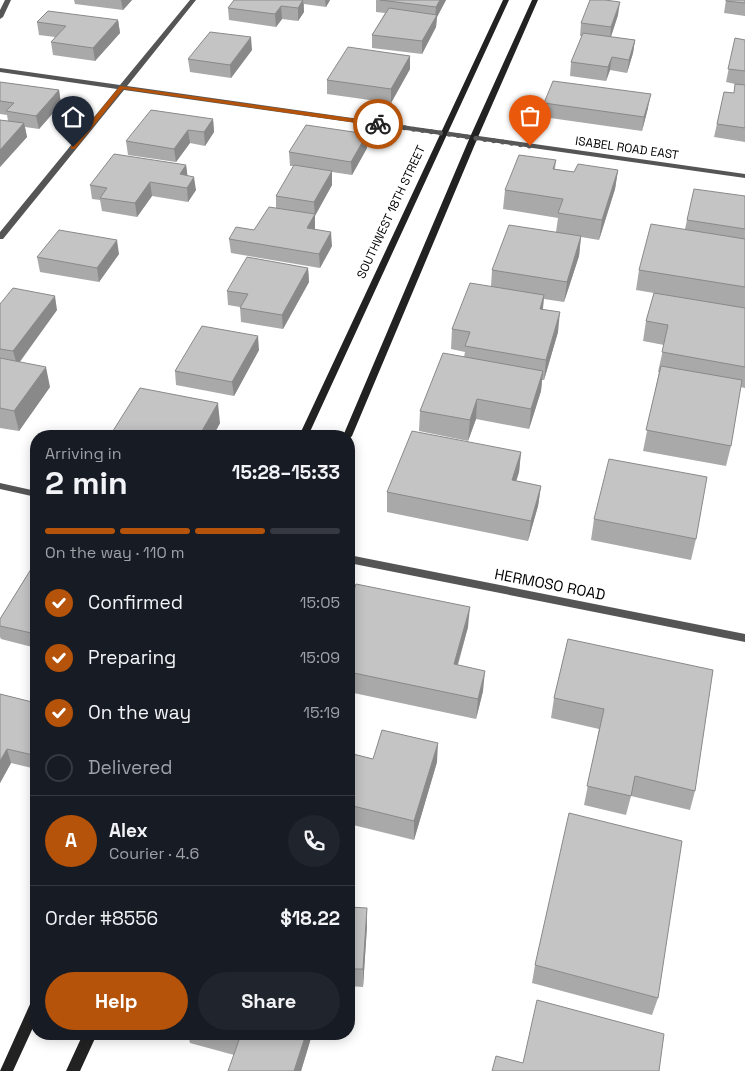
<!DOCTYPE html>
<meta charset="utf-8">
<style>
:root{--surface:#171b24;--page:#20242c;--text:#f1f3f6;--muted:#9ea1a6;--line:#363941;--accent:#b45309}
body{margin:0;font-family:"Space Grotesk",sans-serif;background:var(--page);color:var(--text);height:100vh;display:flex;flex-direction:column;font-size:19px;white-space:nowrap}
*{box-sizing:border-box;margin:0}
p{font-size:16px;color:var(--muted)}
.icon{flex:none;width:28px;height:28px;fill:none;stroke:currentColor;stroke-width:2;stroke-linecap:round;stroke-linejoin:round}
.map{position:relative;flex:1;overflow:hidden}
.panel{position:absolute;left:30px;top:430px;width:325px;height:610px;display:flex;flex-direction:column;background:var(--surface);border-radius:20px;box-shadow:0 2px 12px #0003}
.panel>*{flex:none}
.pin{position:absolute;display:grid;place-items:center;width:42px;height:42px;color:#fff;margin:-51px -21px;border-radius:50% 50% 50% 0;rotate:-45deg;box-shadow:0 0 5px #0007}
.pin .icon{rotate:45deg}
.courier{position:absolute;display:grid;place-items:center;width:50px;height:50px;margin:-25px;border:4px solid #b45309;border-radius:50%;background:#fff;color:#222;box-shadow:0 1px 6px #0007}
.overview em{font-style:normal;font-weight:600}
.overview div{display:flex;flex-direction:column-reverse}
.overview{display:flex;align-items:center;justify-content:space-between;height:85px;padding:0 15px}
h1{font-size:32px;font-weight:600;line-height:38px}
.bar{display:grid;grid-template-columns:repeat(4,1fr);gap:8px 5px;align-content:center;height:60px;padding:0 15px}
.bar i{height:6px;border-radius:4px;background:var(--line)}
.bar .on{background:var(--accent)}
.bar p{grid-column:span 4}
.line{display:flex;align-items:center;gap:12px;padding:0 15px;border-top:1px solid var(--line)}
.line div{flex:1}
.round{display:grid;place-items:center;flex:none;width:52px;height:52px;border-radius:26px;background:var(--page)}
ol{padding:0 15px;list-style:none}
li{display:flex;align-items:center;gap:15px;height:55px}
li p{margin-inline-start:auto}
li .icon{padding:5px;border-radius:50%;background:var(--accent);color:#fff;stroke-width:4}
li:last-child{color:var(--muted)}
li i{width:28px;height:28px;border:2px solid var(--line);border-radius:50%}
.button{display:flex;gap:10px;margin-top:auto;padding:10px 15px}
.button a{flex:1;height:58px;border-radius:30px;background:var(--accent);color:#fff;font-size:20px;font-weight:600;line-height:58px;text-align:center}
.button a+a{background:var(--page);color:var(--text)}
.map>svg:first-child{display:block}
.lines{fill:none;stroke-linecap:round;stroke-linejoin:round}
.minor{fill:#555;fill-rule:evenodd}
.secondary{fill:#222;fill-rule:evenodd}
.wall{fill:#a9a9a9}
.shaded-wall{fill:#898989}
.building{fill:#c4c4c4;stroke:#898989}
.route{fill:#b45309}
.done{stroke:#595959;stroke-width:5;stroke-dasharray:0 9}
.labels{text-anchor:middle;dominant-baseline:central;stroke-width:4.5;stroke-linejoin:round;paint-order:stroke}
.far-street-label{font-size:12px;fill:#000;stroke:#fff}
.street-label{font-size:15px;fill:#000;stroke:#fff}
</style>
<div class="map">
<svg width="745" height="1071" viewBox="0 0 745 1071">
<rect width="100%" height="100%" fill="#fff"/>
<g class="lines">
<path class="minor" d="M5,0H11L3,17L0,19V10Z
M190,0H196L127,86L745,174V178L124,90L3,239H0V232L117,89L0,72V68L120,85Z
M0,483L36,491V497L0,489Z
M349,555L745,634V642L349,563Z"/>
<path class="secondary" d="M503,0H509L308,436H299Z
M532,0H538L478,137L352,436L349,439V436H343L470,137Z
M36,1001V1021L13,1071H0L31,1002Z
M83,1034H97L80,1071H66Z"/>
</g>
<path class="wall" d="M74,0H132L123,10L75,4Z
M249,0H330L326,7L304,4V12L298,21L282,19L276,27L229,20L228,8Z
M376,0H446L437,17L436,27L422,54L372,48V35L385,13L376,12Z
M726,0H745V16L724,13Z
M618,15L611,37L635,40L633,53L627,73L610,70L606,81L570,76L571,62L582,36H580L581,23Z
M118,20L120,33L95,61L53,55L51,42L55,37L39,35L37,22Z
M735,38L745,40V142L714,137L724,92L734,93L735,84L726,82Z
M252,50L231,78L190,72L188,59Z
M410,56V69L391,103L327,94V80Z
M0,82L59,90L61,104L39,129L25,127L27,137L0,167V120L8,121L7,115L0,114Z
M544,103L648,108L642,131L543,117Z
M213,119L214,132L205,146L190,143L176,162L128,155L126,141Z
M367,134V148L352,175L332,172V185L315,215V229L332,246L320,268L231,253L229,239L254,230L276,208V196L294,166H290L289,152Z
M556,160L555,169L574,172L618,170L615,189L599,240L581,237L579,256L564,302L544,299L543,309L558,332L544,380H542L541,391L529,429L476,419L468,441L419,431L420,411L464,357L465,352L451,349L452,329L491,286L492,270L556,232L558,218L503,209L505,190Z
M186,165L187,175L196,190L188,202L152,196L137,217L102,211L100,200L92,199L90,185Z
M745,196V388L740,387L731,446L726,466L643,451L659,372H658L664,345L643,341L646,321L654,293L636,290L639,270L685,229L687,220Z
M119,254L99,282L40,272L37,257Z
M308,268L309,282L283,329L241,322L240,307L228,305L227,291Z
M0,304L57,310L20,362L50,387L19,431L0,428Z
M259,350L234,396L176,385L175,371Z
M220,423L213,436H111V434Z
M521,452L519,472L516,481L541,486L538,506L528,541L387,512V492Z
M594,519L696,539L691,560L591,540Z
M36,561V648L1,639L0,637V619Z
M349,603L468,627L458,665L483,691L476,719L349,692Z
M568,639L695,791L690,810L631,796L626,815L584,805L599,729L551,718L554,698Z
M0,694L36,703V769L11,763L0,783Z
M349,753L373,759L437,762L414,840L349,824Z
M349,907L367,926L363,987L349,986Z
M535,965L658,998L652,1015L532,983Z
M188,1034H311V1038L301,1071H228L234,1055L190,1043Z"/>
<path class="shaded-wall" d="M121,0H132L123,10Z
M303,0L304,12L298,21V8Z
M325,0H330L326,7Z
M440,0H446L437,17L436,27L422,54V41L435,18L436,7Z
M620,2L618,15L610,39L611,27Z
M281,6L282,19L276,27L275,14Z
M118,20L120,33L95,61L93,48Z
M251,37L252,50L231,78L230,65Z
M635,40L633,53L627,73L629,60Z
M410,56V69L391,103V89Z
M612,57L610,70L606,81L608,67Z
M59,90L61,104L39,129L36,116Z
M651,94L648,108L642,131L644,117Z
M213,119L214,132L205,146L204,132Z
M24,123L27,137L0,167V150Z
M188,130L190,143L176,162L174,149Z
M367,134V148L352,175L351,162Z
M186,165L188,179L181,188L180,174Z
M618,170L615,189L599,240L602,220Z
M332,171V185L315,216L314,202Z
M194,177L196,190L188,202L187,188Z
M150,182L152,196L137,217L135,203Z
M315,214V228L308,242L307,228Z
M331,232L332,246L320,268L319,254Z
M581,236L579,256L564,302L567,282Z
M117,240L119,254L99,282L97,268Z
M308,268L309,282L283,329L282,315Z
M544,295L542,315L540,309Z
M55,296L57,310L17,365L13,351Z
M560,312L558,332L544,380L546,360Z
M258,336L259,350L234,396L232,382Z
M46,367L50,387L19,431L14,411Z
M543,371L541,391L529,429L531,409Z
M477,399L476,419L468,441L470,420Z
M218,403L220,423L213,436H199Z
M521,452L519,472L510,501L512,480Z
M541,486L538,506L528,541L531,521Z
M470,607L468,627L452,684L454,664Z
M485,671L483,691L476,719L478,699Z
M438,743L437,762L414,840V821Z
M7,749L11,763L0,783V761Z
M36,750V766L33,755Z
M367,908V926L363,987V969Z
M306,1034H311V1038L301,1071H294Z"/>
<path class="building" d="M234,0H303L298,8L281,6L275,14L228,8Z
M380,0H440L436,7Z
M590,0H605L620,2L611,27L581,23Z
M726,0H745V3L726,1Z
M389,8L437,15L422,41L372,35Z
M48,11L118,20L93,48L51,42L66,26L37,22Z
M210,32L251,37L230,65L188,59Z
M583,33L635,40L629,60L612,57L608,67L571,62Z
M735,38L745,40V71L728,69Z
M348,47L410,56L391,89L327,80Z
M553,81L651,94L644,117L544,103Z
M0,82L59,90L36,116L6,111L14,103L0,101Z
M735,84L745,85V128L717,124L724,92L734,93Z
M151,110L213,119L204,132L188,130L174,149L126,141Z
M0,120L24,123L0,150Z
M306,125L367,134L351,162L289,152Z
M114,154L186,165L180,174L194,177L187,188L150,182L135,203L100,198L107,188L90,185Z
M519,155L556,160L553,169L574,172L578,164L618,170L602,220L558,213L563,199L505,190Z
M294,165L332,171L314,202L276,196Z
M694,189L745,196V229L687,220Z
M269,207L315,214L307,228L331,232L319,254L229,239L236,227L254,230Z
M651,224L745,239V287L639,270Z
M509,225L581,236L567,282L492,270Z
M59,230L117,240L97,268L37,257Z
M247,257L308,268L282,315L240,308L248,294L227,291Z
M470,283L544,295L540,309L560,312L546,360L465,346L470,332L452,329Z
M13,288L55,296L13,351L0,349V304Z
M654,293L745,308V367L662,352L668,325L646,321Z
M202,326L258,336L232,382L175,371Z
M443,353L543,371L531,409L477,399L470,420L420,411Z
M0,358L46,367L14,411L0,408Z
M661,366L742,380L731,446L646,430Z
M140,388L218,403L199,436H122L111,434Z
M412,431L521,452L512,480L541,486L531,521L387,492Z
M609,459L707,477L696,539L594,519Z
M36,561V634L0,626V619Z
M356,584L470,607L454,664L485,671L478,699L349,672V603Z
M568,639L713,670L695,791L635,776L631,796L587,786L604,709L554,698Z
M0,694L36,703V750L33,755L7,749L0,761Z
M382,730L438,743L414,821L349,805V753L373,759Z
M569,813L682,841L658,998L535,965Z
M349,907L367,908L363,969H349Z
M537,1000L664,1034L659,1071H492L496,1056L523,1063Z
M216,1034H306L294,1071H228L239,1040Z"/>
<path class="route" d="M120,86L378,122L381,124L378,126L123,89L75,149H71V146Z"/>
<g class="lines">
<path class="done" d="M378,124L530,146"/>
</g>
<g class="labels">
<g class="far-street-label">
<text transform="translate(627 148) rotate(8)">ISABEL ROAD EAST</text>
<text transform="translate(391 212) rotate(-65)">SOUTHWEST 18TH STREET</text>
</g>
<g class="street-label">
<text transform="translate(550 584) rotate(11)">HERMOSO ROAD</text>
</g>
</g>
</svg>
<div class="pin" style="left:530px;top:146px;background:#ea580c"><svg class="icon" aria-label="bag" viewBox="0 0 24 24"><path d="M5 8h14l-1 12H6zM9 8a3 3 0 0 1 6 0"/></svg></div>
<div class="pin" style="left:73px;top:147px;background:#1f2937"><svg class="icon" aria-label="home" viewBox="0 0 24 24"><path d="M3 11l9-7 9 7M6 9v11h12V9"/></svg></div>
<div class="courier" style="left:378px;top:124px"><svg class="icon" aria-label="bike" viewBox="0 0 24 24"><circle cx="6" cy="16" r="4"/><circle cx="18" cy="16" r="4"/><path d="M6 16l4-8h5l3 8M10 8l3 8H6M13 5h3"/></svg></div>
<section class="panel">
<div class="overview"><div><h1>2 min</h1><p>Arriving in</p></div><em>15:28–15:33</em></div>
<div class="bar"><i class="on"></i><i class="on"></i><i class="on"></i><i></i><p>On the way · 110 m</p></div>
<ol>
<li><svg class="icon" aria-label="check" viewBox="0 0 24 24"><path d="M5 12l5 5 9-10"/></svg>Confirmed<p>15:05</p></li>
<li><svg class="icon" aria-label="check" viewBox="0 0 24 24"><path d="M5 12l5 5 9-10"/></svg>Preparing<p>15:09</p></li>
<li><svg class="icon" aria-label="check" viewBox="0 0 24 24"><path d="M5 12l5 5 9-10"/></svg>On the way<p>15:19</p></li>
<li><i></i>Delivered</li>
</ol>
<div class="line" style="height:90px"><b class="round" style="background:var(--accent);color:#fff">A</b><div><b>Alex</b><p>Courier · 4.6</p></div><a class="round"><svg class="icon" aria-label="phone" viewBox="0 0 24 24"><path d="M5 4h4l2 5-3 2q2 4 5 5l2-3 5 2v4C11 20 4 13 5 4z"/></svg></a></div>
<div class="line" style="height:65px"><div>Order #8556</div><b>$18.22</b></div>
<div class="button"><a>Help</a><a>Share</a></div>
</section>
</div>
